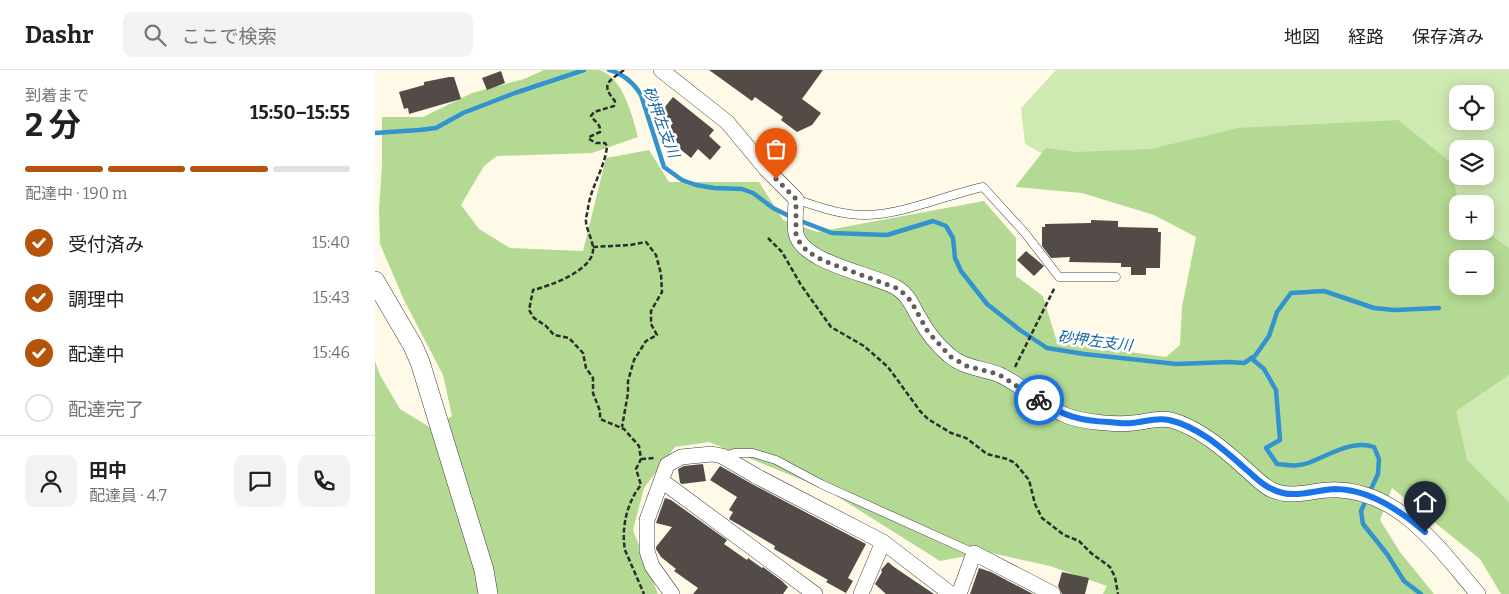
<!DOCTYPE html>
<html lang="ja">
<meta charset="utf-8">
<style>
:root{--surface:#fff;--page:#f2f2f2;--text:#202124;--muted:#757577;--line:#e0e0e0;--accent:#b45309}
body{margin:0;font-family:Bitter,"Noto Sans JP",serif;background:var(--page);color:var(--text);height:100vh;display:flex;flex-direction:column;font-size:19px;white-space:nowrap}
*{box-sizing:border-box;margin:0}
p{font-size:16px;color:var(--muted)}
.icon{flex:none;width:28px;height:28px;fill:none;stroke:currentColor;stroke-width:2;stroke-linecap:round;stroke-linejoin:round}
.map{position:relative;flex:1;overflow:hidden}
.side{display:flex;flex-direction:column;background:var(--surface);width:375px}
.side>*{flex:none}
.tools{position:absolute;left:1074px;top:15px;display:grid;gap:10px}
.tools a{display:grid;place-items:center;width:45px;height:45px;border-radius:10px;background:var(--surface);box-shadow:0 2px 12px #0003;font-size:25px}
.pin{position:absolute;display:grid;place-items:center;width:42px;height:42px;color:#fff;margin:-51px -21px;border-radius:50% 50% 50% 0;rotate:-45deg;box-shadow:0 0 5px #0007}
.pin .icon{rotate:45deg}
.courier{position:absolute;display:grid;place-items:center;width:50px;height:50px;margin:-25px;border:4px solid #1a73e8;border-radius:50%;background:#fff;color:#222;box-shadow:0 1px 6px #0007}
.headline em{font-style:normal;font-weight:700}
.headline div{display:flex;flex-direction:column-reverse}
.headline{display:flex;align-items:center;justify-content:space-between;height:85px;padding:0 25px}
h1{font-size:32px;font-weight:700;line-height:38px}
.bar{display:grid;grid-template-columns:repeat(4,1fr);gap:8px 5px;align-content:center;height:60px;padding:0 25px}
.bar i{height:6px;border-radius:4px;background:var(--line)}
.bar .selected{background:var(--accent)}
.bar p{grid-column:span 4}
.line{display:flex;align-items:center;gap:12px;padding:0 25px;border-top:1px solid var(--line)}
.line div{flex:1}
.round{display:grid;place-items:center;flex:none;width:52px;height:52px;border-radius:10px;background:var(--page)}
ol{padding:0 25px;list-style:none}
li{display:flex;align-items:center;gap:15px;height:55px}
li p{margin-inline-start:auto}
li .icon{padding:5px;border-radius:50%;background:var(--accent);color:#fff;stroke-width:4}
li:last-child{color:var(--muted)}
li i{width:28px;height:28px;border:2px solid var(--line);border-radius:50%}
header{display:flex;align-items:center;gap:30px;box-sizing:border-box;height:70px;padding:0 25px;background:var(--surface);border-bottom:1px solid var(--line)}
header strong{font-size:24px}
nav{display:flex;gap:28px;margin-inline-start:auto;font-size:18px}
.search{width:350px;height:45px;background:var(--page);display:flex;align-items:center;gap:12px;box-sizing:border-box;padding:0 18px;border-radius:10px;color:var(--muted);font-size:19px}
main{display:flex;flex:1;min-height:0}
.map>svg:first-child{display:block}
.green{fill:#cfe9b2;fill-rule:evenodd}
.forest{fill:#b3d992;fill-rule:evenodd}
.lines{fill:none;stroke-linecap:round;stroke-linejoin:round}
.stream{stroke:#3393ce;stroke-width:4.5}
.building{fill:#534b47}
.service-casing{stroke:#3e3e3e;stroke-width:9}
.minor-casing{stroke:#3e3e3e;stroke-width:16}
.tertiary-casing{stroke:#3e3e3e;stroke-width:20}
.path{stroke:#2d2d2d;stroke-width:2.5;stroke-dasharray:5 2.5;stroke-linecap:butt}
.service{stroke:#fff;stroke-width:8}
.minor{stroke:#fff;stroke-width:15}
.tertiary{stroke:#fff;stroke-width:19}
.done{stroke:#605f58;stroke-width:5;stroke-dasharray:0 9}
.route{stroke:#1a73e8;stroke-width:6}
.labels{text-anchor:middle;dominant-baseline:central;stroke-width:5;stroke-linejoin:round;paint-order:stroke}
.water-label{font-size:15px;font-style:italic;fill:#14639c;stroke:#fff}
</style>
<header>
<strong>Dashr</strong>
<div class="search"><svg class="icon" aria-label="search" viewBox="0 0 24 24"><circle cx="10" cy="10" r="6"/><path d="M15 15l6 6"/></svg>ここで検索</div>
<nav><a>地図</a><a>経路</a><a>保存済み</a></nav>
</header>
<main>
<section class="side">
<div class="headline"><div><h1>2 分</h1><p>到着まで</p></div><em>15:50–15:55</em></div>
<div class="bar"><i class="selected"></i><i class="selected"></i><i class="selected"></i><i></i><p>配達中 · 190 m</p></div>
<ol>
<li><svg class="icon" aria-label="check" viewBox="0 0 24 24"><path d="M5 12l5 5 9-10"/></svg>受付済み<p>15:40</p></li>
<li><svg class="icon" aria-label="check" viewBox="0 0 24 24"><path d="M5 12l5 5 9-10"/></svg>調理中<p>15:43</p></li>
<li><svg class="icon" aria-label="check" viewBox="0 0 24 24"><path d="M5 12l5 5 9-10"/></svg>配達中<p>15:46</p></li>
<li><i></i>配達完了</li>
</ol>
<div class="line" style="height:90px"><a class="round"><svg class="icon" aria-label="person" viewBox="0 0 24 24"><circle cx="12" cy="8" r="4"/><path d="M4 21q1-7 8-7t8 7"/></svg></a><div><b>田中</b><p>配達員 · 4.7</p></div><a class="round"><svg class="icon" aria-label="chat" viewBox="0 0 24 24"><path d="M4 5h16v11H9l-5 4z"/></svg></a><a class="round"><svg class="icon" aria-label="phone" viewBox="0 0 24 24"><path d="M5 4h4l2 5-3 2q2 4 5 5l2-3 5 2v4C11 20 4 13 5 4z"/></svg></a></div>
</section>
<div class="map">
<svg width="1134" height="524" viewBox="0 0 1134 524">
<rect width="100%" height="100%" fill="#fffae8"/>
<path class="green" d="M681,0H1134V453L1098,427L1023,261L707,106L650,74L646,38ZM1082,24H1110V51H1082ZM1082,79H1110V106H1082ZM1082,134H1110V161H1082ZM1082,189H1110V216H1082Z"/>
<path class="forest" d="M169,0H224C248,7 257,45 263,67L217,83L122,86L109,96L86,135L104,159L135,178L208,181L231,88L274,80L294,112H384L408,150L442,162L609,131L641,168V206L668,226L682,272L791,287L805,275L807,237L821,167L779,145L707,123L640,117L671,78L702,82L776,79L863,58L1023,50L1074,91L1084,134L1082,161H1110L1134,178V305L1081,341L1092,390L1134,432V524H1126L1105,489L1017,418L1005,450L1025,482L1059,524H728L732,516L675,496L612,482L565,491L452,420L334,372L300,377L269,418L258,460L283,524H0V291L5,305L25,339L56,358L77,346L68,305L29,230L5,174L4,139L7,95V47H48L97,23L149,9ZM1082,189H1110V216H1082Z"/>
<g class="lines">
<path class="stream" d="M234,0C247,3 259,13 266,25L289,97L307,110L321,115L339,118L367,119L378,123L398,138L416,147
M0,63L44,60L61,58L88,43L140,23L209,0
M423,150L457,163L512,165L558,151L571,156L578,168L580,188L586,201L612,234L645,260L672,278L709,284L801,294L854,292L869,293L880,286L894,266L902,242L916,223L949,221L999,238L1019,240L1064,238
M876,288L889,299L901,320L905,370L891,378L902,394C913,395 922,397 933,393C953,386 977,369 999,377L1004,389L1003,404L986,441L988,454L1012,484L1029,511L1046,524"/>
</g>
<path class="building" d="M334,0H448L427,29L446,43L437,55L422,62L406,50L408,47L380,27L377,31Z
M126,1L130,13L112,20L107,8Z
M74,7H79L86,29L34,44L33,38L29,39L24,22L49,15V12Z
M298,27L339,60L334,66L346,77L335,90L323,79L316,88L288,65L298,53L285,43Z
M716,150L743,151V157L783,158V162H786L785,198H771V205H756V197H746V193L694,192L695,187L676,188L667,176V157H670V154L716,153Z
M651,181L669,196L659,206L642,190Z
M328,394L331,411L307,414L305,413L303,399L309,396Z
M345,396L377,414L491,474L473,508L478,511L471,523L451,512L453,510L399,479L400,476L354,449L358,442L354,440L362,427L335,410Z
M290,428L296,430L352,470L349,474L372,490L373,488L387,498L388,497L407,511L413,517L408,524H318L323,518L299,501L301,499L286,487L281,479V477L297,457L281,453Z
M513,492L519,497L559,524H511L500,514L507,502L506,500Z
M604,498L616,502L658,524H595Z
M687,502L714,508L710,524H687L683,516Z"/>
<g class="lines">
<g class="service-casing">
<path id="service" d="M421,129C442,137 470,146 492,145C529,144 571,125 608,117L650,163L684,207H741
M349,386L359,383H378L401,390L446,414L599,483"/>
</g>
<g class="minor-casing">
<path id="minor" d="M286,0L352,52L391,99L421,129C421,140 419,153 421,163C426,193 498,204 522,218C534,225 538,238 545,249C552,262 562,275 574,285C588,298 608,298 625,305C648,316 667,335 690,345C706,352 741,355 758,353C771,352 783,347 796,350C825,358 851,381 873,401C881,408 887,415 897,420C918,430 942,418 964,420C1027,423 1066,481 1103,524
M287,411L440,524
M297,524L277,496L272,481V450L292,395L306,387L337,384L347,386L381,406L508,472L576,524
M486,524L508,472
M584,524L599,483L678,524"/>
</g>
<g class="tertiary-casing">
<path id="tertiary" d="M0,211L38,276L45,292L109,500L113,524"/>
</g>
<path class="path" d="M249,0C234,11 225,14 240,31L239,36L219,42L216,46C220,52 226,54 225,62L214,67V69L221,73H230L232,76C230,98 216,116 213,138C213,142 211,146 211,149C210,157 218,170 218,179C219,200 175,216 158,220L154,240L159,248L171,256L179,265L194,268L208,283L211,298L218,308V323L225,341V349L249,359L264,376L266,389L261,399L266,415C252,432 246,458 250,480L269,524
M393,168L407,182L426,215L456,257L489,276L513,297L545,341L553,349L576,363L591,368L612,384L632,389L640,393L654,410L660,434L667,448L689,465L704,471L716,483L735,497L740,507L743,524
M218,177L255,175L271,172L281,185L286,204L287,222L276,241V254L282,265L271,271L259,290L253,311V323L247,357
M640,297L680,217
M266,389L280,388"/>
<use href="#service" class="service"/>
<use href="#minor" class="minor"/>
<use href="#tertiary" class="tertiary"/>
</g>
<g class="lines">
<path class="done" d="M401,109L421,129V164L425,173L433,182L449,191L524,219L536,231L553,262L576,287L592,296L623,304L664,330"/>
<path class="route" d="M664,330C688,346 706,351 734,352C742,353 750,354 757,353C770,352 781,347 794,350C825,357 850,381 873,401C881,408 887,415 897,419C917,430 939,420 960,419C994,419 1026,441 1050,462"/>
</g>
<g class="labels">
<g class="water-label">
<text transform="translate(286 52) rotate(69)">砂押左支川</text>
<text transform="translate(720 271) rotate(7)">砂押左支川</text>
</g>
</g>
</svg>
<div class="tools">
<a><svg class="icon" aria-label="locate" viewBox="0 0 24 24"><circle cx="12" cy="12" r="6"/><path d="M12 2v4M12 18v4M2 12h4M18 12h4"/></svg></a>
<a><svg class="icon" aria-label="layers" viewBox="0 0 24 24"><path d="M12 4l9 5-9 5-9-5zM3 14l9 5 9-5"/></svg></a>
<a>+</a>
<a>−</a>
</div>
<div class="pin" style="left:401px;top:109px;background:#ea580c"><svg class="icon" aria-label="bag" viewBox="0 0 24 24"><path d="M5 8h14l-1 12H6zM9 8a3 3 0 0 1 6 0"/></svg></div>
<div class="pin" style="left:1050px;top:462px;background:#1f2937"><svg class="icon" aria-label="home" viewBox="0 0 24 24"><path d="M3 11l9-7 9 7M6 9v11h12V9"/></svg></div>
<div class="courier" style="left:664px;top:330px"><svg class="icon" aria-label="bike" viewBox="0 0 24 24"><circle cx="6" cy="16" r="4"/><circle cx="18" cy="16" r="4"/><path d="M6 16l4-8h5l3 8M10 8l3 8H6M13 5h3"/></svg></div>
</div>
</main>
